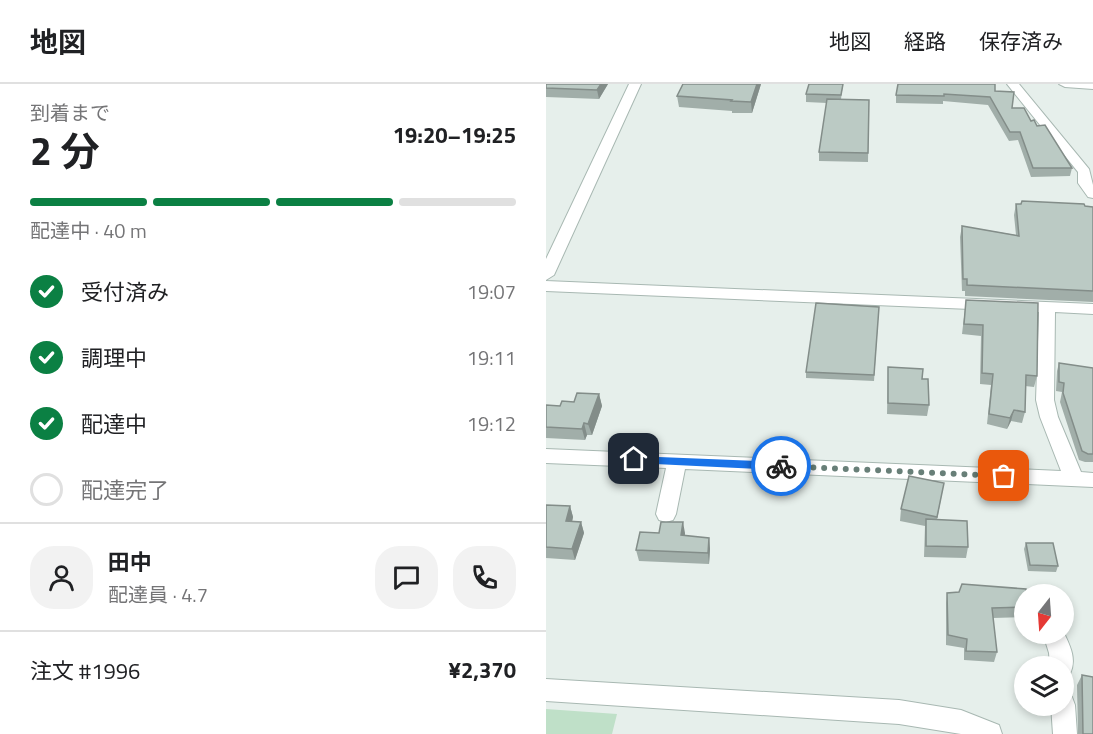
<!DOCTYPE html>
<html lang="ja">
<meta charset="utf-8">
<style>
:root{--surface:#fff;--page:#f2f2f2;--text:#202124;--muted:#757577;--line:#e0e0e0;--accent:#0b8043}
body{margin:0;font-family:"Titillium Web","Noto Sans JP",sans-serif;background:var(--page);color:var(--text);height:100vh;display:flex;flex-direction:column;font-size:22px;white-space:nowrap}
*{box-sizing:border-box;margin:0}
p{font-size:20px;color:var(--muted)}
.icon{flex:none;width:33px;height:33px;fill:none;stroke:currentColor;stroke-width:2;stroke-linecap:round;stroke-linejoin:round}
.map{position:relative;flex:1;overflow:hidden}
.panel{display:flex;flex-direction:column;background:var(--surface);width:546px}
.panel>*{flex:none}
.needle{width:39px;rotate:197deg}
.buttons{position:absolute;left:468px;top:500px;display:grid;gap:12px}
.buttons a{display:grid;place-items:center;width:60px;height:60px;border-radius:50%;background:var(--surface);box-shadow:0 3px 9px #0003;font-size:30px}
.pin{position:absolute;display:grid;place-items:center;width:51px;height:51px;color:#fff;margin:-26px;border-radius:12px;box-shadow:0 3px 9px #0006}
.courier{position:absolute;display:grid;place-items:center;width:60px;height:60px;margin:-30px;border:4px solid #1a73e8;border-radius:50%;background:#fff;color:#222;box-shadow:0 2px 8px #0007}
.overview em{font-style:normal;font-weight:700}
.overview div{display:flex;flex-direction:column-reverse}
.overview{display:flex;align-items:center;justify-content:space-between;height:102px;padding:0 30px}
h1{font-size:39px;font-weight:700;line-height:45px}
.bar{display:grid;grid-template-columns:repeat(4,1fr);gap:9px 6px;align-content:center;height:72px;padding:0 30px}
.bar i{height:8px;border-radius:4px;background:var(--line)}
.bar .selected{background:var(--accent)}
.bar p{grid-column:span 4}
.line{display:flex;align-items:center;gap:15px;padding:0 30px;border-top:2px solid var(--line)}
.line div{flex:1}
.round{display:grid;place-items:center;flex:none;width:63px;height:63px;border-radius:24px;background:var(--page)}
ol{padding:0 30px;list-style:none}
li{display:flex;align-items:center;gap:18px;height:66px}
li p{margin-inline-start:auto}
li .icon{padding:6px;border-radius:50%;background:var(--accent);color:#fff;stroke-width:4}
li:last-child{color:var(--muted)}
li i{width:33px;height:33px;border:3px solid var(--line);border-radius:50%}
header{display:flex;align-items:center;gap:36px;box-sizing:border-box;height:84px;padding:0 30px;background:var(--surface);border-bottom:2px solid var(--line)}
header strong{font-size:28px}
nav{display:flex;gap:33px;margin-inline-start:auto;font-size:21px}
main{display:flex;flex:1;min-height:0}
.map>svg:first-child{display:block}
.green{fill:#bfe0c8}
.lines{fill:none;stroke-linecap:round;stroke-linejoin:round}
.minor-casing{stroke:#a8b8b2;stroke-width:2}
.minor{fill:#fff;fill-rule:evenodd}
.wall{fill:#a1aea9}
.shaded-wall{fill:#838d89}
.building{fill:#bbcac4;stroke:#838d89;stroke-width:1.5}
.route{fill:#1a73e8}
.done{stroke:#687f78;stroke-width:6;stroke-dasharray:0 10.8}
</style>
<header>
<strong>地図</strong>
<nav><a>地図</a><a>経路</a><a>保存済み</a></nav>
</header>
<main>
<section class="panel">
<div class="overview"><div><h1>2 分</h1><p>到着まで</p></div><em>19:20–19:25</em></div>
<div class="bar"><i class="selected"></i><i class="selected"></i><i class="selected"></i><i></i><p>配達中 · 40 m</p></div>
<ol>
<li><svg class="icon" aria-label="check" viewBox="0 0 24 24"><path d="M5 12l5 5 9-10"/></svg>受付済み<p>19:07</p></li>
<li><svg class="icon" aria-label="check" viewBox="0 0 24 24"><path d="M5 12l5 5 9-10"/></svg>調理中<p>19:11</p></li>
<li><svg class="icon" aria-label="check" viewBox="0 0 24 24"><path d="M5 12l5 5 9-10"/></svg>配達中<p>19:12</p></li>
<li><i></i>配達完了</li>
</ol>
<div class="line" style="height:108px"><a class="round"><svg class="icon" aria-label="person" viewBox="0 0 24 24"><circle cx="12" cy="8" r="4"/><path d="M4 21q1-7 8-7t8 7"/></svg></a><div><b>田中</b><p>配達員 · 4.7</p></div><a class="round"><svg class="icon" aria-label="chat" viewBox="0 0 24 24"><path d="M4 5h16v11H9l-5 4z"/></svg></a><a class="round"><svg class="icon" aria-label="phone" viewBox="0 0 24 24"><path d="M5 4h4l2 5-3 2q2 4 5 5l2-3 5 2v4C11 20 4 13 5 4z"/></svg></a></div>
<div class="line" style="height:78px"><div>注文 #1996</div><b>¥2,370</b></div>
</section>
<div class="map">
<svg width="547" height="650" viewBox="0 0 547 650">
<rect width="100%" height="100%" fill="#e6efeb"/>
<path class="green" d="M0,625L71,630L66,650H0Z"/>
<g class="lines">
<g class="minor-casing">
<path id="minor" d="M83,0H95L8,191L0,196V175Z
M461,0H473L543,85L547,101V114L542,113L532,99V88Z
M513,0H547V5L519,3Z
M0,197L547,220V230L509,228L508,316L512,333L535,388L547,389V403L139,385L130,430L127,436L120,438L113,436L110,430L120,384L0,379V365L515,387L494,333L490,316L493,228L0,207Z
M502,549H518C524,562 531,575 524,590L518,592V582H504L503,569L499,556Z
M0,595L353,616L415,626L453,641L456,650H415L353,640L0,617Z
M518,610L526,613L529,621L531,650H507L505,621H518Z"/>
</g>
<use href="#minor" class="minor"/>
</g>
<path class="wall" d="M0,0H62L53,15L0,13Z
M215,0L206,29H186V27L133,23L131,12Z
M263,0H297L295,15L323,16L322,78L273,77V68L281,19L260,18V10Z
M449,7L466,24L491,42L526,84L524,92L485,93L472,56L463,57L442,21L397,17V20L350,19V11Z
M470,120L547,123V218L419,212V207H416L414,153L416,142L470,151L468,131Z
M420,216L491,292L488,303L479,302V328L476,339L465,337L461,345L441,340L445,301L434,300L435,252L416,250Z
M333,223L328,297L260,294V288Z
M513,279L547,284V378H539L533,376L514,318L516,308L510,307L511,287Z
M342,283L383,321L381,332L341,330Z
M53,310L56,322L46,351H41L39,356L0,354V321L14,322Z
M398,399L391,436L422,463L420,474L378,473L379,442L354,437L355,425Z
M0,421L24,422L27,433L26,437L35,438L38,449L29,476L0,474Z
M113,449H139V452L163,454L164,465L163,480L93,477L90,466Z
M480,459L512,482L510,488L482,487L478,465Z
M401,509L478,510V533L447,534L451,568L448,578L418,576V564L400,561V519Z
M536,591L547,650H532L531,601Z"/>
<path class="shaded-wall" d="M55,0H62L53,15L51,6Z
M211,0H215L206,29L205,18Z
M53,310L56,322L46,351L42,340Z
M468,326L465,337L461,345L464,334Z
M38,339L41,351L39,356L36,345Z
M24,422L27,433L24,448L20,437Z
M35,438L38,449L29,476L26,465Z
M137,438L139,449L137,463L135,451Z
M163,454L164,465L163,480L162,469Z"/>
<path class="building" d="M0,0H55L51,6L0,4Z
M137,0H211L205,18L185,17L186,16L131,12Z
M263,0H297L295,11L260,10Z
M352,0H449V7L468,8L466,24H478L485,37L488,36L491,42L499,41L526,84H487L474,48H464L444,13L398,10V12L350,11Z
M281,15L323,16L322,69L273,68Z
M476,117L538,120L539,122L547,123V207L421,201V195H417L416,142L473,152L470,120H475Z
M420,216L492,219L491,292L480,291L479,328L468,326L464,334L443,330L447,290L436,289L437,241L418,240Z
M270,219L333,223L328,291L260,288Z
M513,279L547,284V370H542L536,367L517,309L518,299L513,298Z
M342,283L377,285L376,295H382L383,321L342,319Z
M31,309L53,310L42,340L38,339L36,345L0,343V321L14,322L16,317L28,318Z
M363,392L398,399L391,433L355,425Z
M0,421L24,422L20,437L35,438L26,465L0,463Z
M380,435L421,437L422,463L380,462Z
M115,438H137L135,451L163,454L162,469L90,466L94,448L113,449Z
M480,459H507L512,482L484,481Z
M416,500L480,505V510H478V523L446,524L451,568L420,567L421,555L402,551L401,509L413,508Z
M536,591L547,593V650H537Z"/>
<path class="route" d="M88,372L235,378L241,382L235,386L88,379L82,375Z"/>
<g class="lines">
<path class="done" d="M235,382L458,392"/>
</g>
</svg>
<div class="buttons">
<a><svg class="needle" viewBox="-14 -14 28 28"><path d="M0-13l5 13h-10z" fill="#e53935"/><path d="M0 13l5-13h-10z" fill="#757577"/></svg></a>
<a><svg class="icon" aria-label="layers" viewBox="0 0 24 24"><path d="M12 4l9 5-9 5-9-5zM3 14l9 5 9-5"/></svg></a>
</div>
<div class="pin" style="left:458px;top:392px;background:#ea580c"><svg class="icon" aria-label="bag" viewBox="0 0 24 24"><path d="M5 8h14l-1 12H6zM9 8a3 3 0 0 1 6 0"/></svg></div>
<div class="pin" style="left:88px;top:375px;background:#1f2937"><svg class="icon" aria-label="home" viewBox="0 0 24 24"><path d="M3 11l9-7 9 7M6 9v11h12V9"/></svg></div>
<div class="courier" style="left:235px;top:382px"><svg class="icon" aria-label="bike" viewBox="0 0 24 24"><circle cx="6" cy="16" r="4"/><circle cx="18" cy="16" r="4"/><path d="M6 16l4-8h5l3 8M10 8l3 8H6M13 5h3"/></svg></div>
</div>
</main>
